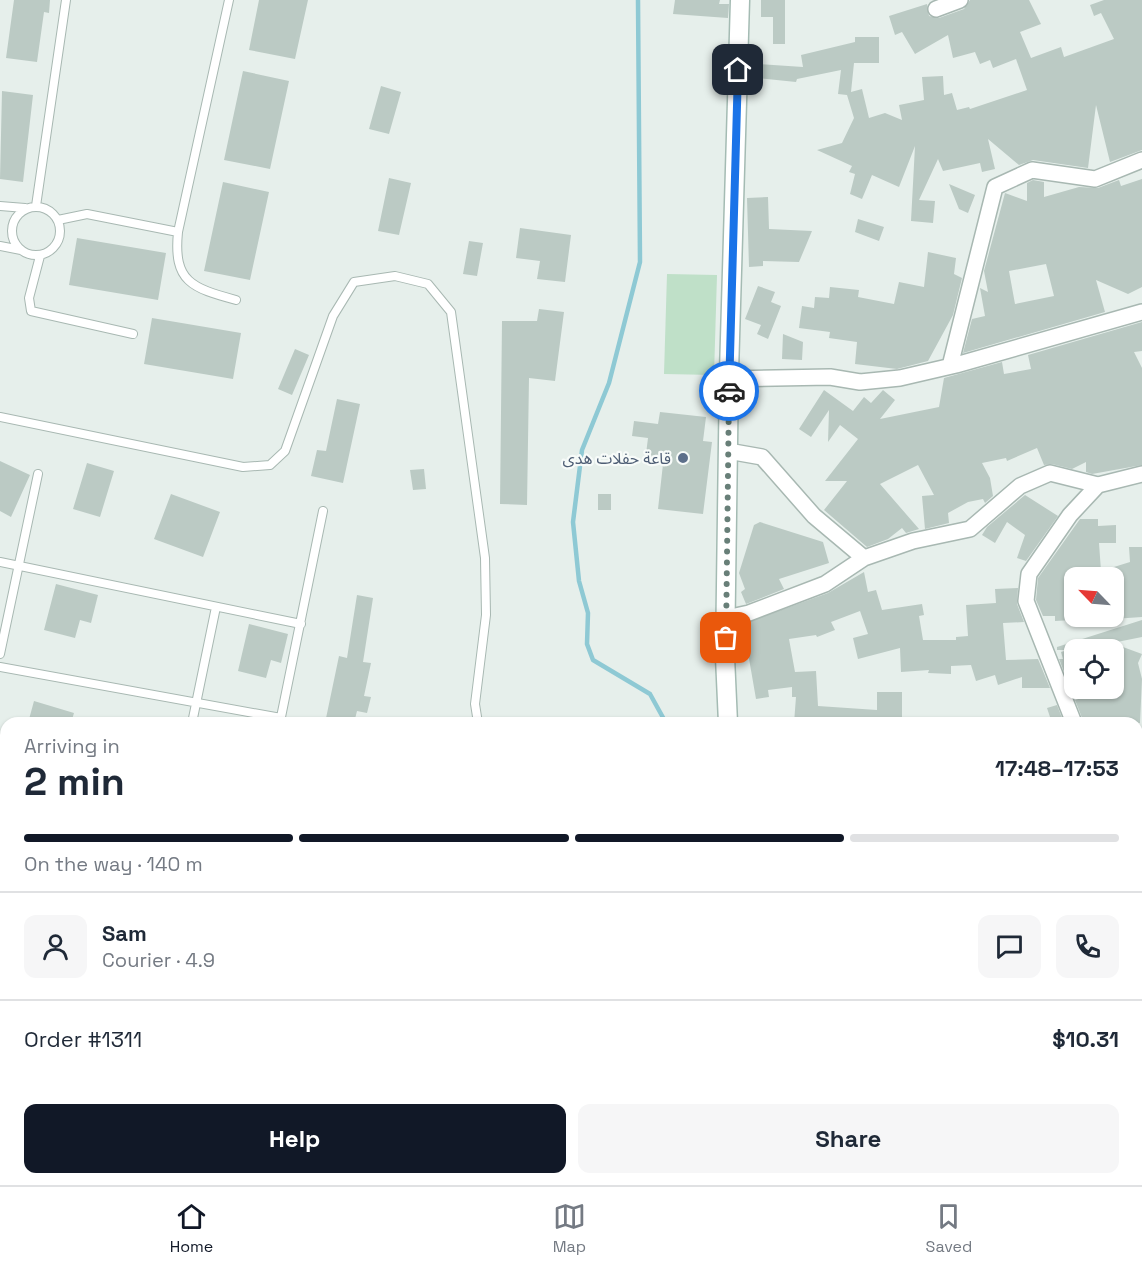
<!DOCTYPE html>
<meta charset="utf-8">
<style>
:root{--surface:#fff;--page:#f6f6f7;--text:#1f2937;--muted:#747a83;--line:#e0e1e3;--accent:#111827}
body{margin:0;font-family:"Space Grotesk","Noto Sans Arabic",sans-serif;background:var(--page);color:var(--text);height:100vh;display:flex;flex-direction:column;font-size:22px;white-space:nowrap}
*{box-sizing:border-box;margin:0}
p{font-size:20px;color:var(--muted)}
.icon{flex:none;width:33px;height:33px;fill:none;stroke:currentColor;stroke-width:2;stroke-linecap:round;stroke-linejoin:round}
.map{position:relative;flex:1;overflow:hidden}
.sheet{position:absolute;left:0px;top:717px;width:1143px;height:468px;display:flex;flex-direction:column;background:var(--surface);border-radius:18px 18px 0 0;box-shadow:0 2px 4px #0004}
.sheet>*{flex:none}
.needle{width:39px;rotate:295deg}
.controls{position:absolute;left:1064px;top:567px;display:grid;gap:12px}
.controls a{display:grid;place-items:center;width:60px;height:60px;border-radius:12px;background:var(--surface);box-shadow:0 2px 4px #0004;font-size:30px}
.pin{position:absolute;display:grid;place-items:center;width:51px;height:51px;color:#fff;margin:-26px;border-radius:12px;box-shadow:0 3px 9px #0006}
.courier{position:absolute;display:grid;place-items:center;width:60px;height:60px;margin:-30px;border:4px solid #1a73e8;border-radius:50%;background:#fff;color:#222;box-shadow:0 2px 8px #0007}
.overview em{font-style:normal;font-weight:600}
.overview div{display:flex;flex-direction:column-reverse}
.overview{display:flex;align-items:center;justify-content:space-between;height:102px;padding:0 24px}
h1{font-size:39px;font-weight:600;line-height:45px}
.bar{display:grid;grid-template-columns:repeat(4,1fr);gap:9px 6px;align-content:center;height:72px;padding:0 24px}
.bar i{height:8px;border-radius:4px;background:var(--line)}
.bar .active{background:var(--accent)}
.bar p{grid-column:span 4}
.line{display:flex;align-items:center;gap:15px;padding:0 24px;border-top:2px solid var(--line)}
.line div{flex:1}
.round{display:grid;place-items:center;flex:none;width:63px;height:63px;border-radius:12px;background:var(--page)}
.primary-button{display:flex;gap:12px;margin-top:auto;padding:12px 24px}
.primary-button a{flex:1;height:69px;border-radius:12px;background:var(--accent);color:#fff;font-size:24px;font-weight:600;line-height:69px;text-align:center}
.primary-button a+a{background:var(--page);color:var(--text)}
.tabs{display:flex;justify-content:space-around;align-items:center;height:84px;border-top:2px solid var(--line);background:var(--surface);font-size:16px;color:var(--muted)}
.tabs a{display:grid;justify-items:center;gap:3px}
.tabs .active{color:var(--accent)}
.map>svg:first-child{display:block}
.green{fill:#bfe0c8}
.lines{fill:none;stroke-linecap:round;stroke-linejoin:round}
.stream{stroke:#8ec9d4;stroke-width:4.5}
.building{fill:#bbcac4;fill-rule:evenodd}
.lane-casing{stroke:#a8b8b2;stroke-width:10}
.street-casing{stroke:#a8b8b2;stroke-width:18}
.secondary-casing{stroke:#a4bbb3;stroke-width:21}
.lane{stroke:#fff;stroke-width:8}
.street{stroke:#fff;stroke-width:15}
.secondary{stroke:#fff;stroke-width:18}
.done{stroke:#687f78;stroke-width:6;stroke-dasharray:0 10.8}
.route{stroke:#1a73e8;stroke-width:8}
.service-dot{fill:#5c6f8a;stroke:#f7fbf9;stroke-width:2}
.labels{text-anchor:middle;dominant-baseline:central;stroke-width:4.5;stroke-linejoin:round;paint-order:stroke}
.service-label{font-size:16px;fill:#4e5e75;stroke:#f7fbf9;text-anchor:end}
</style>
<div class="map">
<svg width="1142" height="1185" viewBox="0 0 1142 1185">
<rect width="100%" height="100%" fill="#e6efeb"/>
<path class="green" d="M667,274L717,275L714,375L664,374Z"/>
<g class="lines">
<path class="stream" d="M638,0L640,262L609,383L582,450L573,522L579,581L588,613L587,644L593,660L650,694L666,723
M631,1185V1179"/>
</g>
<path class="building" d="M14,0H50L49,13L44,12L37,62L6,58Z
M259,0H308L295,59L249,50Z
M675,0H720L719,4H729L728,18L673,14Z
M761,0H785V44H773V17H761Z
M970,0H1029L1041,24L1020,32L1031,58L1061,47L1064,57L1114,39L1101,13L1094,16L1090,5L1104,0H1142V150L1110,162L1096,105L1088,168L1033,160L1019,165L988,139L995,169L982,172L980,163L943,171L938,159L919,200L935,201L933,223L911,221L915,146L899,187L872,175L862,199L850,194L855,174L849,172L852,166L817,150L842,143L854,118L847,95L838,94L841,70L797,79L796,82L758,78L760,64L803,67L801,55L855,42V37H879V63H854L851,92L862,89L869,118L885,113L902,120L899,105L924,100L922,77L943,76L944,95L952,93L957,110L969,107L970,109L1027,90L1016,59L993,68L990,60L980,64L975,52L953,58L948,35L915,54L902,32L895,35L889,16L927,4L929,16L939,18L964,9Z
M243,71L289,81L270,169L224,160Z
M381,86L401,92L389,134L369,129Z
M2,91L33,95L23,182L0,179Z
M389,178L411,183L399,235L378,231Z
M1142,179V287L1128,294L1096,280L1105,312L963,353L972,319L985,316L980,288L988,292L984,271L1005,193L1027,201V183L1033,180L1044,182V197L1079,187L1098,188L1119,180L1121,186ZM1046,264L1054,296L1015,304L1009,271Z
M223,182L269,192L250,280L204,271Z
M949,184L975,195L968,213L959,209Z
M768,197L769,229L812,231L799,262L763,261V266L749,267L747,198Z
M858,219L884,227L879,241L855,232Z
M520,228L571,235L565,282L537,279L540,261L516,258Z
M77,238L166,253L158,300L69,285Z
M469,241L483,243L477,276L463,274Z
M928,252L956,258L954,274L962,278L953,315L928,361L897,369L855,364L857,342L829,338L830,332L799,328L802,306L814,308L815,297L829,298L830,287L859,290L858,297L894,304L899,282L924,287Z
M758,286L775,292L771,302L781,306L768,339L757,334L761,325L745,319Z
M539,309L564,312L555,381L529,378L527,505L500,504L502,321H537Z
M152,318L241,333L233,379L144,364Z
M1142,322V351L1134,352L1142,368V465L1092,474L1086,472V462L1072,469L1052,464L1044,465L1037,448L1007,461L1006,458L982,463L990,478L993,496L985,503L983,499L968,502L948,513L949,523L925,529L922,496L934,495L918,465L880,484L919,529L906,533L902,528L888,539L867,547L824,510L847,481H825L858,439L840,425L828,442L829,410L811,437L799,429L824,390L853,411L864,397L871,403L883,390L895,400L880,419L939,407L944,378L1002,362L1004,374L1031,369L1028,355Z
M783,334L803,342L802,360L782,359Z
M295,349L309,355L292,395L278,389Z
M337,399L360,404L343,483L311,476L317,450L326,451Z
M660,412L706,417L703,441L712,442L703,514L658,509L663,464L645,462L648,438L632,436L634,421L658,424Z
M0,461L30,475L11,517L0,511Z
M87,463L114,471L100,517L73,509Z
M424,469L426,489L413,490L410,470Z
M171,494L220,512L203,557L154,539Z
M598,494H611V510H598Z
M1025,495L1058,516L1026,561L1017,558L1025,535L1007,522L995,543L982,535L987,527Z
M1080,519H1098V526L1116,525V543H1099L1101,571L1130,562L1129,547H1142V617L1113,619V578H1074V620L1055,621V616H1043L1036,600L1038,578Z
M760,522L823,542L829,563L779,579L784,589L746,604L741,592L745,589L739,573L754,525Z
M864,572L868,592L876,590L882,610L922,604L924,615L919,616L923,640H956V637L968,636L966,605L996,603L995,589L1018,588L1017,604L1024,622L1003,623L1006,660L1038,659L1050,688H1022V677L998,685L995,675L976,681L971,665L951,666V674L928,673L929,670L901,672L900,648L858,659L853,638L868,634L860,611L831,622L835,630L817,637L816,635L789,639L795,672L816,671L818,706L877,710V692H902V723H794L796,697H792V687L768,690L769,697L756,699L743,624L828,593Z
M56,584L98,595L91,623L80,620L75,638L44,630Z
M357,595L373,598L363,662L371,663L364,696L371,697L367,713L357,711L354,723H325L339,656L347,658Z
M1142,620V637L1112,643L1142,654L1138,663L1142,679L1140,723H1084L1075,700L1116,687L1113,686V650H1074V687H1070L1059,659H1063L1061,652L1068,650H1057V647Z
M249,624L288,634L281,663L271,660L266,678L238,671Z
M34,701L74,713L71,723H28Z
M1057,705L1064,723H1052L1047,708Z"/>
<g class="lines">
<g class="lane-casing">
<path id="lane" d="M0,206L25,208
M36,206L66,0
M12 231a24 24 0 1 1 48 0a24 24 0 1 1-48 0Z
M58,220L87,214L178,232L229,0
M178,232C173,282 192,288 236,300
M0,246L21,250
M40,256L29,298L31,311L133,334
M0,417L243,467L270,465L285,451L333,316L354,282L395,276L428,284L451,312L485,558L486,615L475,704L478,723
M0,562L301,624
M0,654L38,474
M0,667L281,718
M280,722L323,511
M192,723L216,607
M0,805L6,806
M0,916L6,917
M0,1027L6,999
M169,1185L173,1179"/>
</g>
<g class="street-casing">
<path id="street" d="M936,9L960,0
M950,366L995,187L1032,170L1095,179L1142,160
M729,379L830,377L860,382L900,378L956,365L1142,312
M728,451L762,457L814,516L864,558
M726,618L749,613L825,584L864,558L913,541L970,529L1020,486L1050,473L1098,485L1142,474
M1074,723L1026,601L1029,574L1070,515L1098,485
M1137,1019L1142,1027
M1137,1081L1142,1077"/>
</g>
<g class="secondary-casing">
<path id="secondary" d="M728,723L725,657L729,372L740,0
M761,1179V1185"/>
</g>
<use href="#lane" class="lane"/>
<use href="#street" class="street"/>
<use href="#secondary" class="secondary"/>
</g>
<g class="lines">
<path class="done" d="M726,638L729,391"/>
<path class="route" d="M729,391L738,70"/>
</g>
<circle class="service-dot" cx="683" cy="458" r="6"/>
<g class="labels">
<g class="service-label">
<text x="671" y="458">قاعة حفلات هدى</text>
</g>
</g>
</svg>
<div class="controls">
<a><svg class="needle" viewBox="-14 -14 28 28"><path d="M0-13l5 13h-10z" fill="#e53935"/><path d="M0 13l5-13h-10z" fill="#747a83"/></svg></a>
<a><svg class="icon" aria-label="locate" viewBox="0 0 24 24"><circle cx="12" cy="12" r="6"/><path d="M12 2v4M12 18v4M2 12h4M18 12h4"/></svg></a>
</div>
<div class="pin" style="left:726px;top:638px;background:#ea580c"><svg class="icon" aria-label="bag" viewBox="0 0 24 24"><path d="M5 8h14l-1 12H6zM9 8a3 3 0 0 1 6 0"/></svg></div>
<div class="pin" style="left:738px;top:70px;background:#1f2937"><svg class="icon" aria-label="home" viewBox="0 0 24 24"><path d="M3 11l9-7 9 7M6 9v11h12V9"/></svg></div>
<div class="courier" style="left:729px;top:391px"><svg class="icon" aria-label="car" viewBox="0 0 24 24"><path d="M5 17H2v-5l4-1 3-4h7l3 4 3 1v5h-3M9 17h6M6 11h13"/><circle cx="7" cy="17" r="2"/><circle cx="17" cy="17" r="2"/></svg></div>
<section class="sheet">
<div class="overview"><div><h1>2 min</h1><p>Arriving in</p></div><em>17:48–17:53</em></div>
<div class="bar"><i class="active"></i><i class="active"></i><i class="active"></i><i></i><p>On the way · 140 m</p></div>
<div class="line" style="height:108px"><a class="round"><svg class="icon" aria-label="person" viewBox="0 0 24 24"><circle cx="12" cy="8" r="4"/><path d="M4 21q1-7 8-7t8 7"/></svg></a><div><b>Sam</b><p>Courier · 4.9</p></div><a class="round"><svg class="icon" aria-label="chat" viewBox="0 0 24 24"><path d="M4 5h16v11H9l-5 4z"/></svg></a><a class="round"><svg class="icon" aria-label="phone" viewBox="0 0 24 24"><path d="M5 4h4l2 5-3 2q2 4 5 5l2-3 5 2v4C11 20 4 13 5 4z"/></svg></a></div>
<div class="line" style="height:78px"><div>Order #1311</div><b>$10.31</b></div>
<div class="primary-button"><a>Help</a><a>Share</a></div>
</section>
</div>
<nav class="tabs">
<a class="active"><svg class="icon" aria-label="home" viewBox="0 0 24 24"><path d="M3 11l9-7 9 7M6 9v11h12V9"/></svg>Home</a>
<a><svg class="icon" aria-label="map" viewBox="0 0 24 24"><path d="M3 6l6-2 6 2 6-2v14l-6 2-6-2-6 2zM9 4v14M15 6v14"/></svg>Map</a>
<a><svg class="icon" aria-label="saved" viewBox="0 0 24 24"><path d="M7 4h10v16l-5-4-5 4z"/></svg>Saved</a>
</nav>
